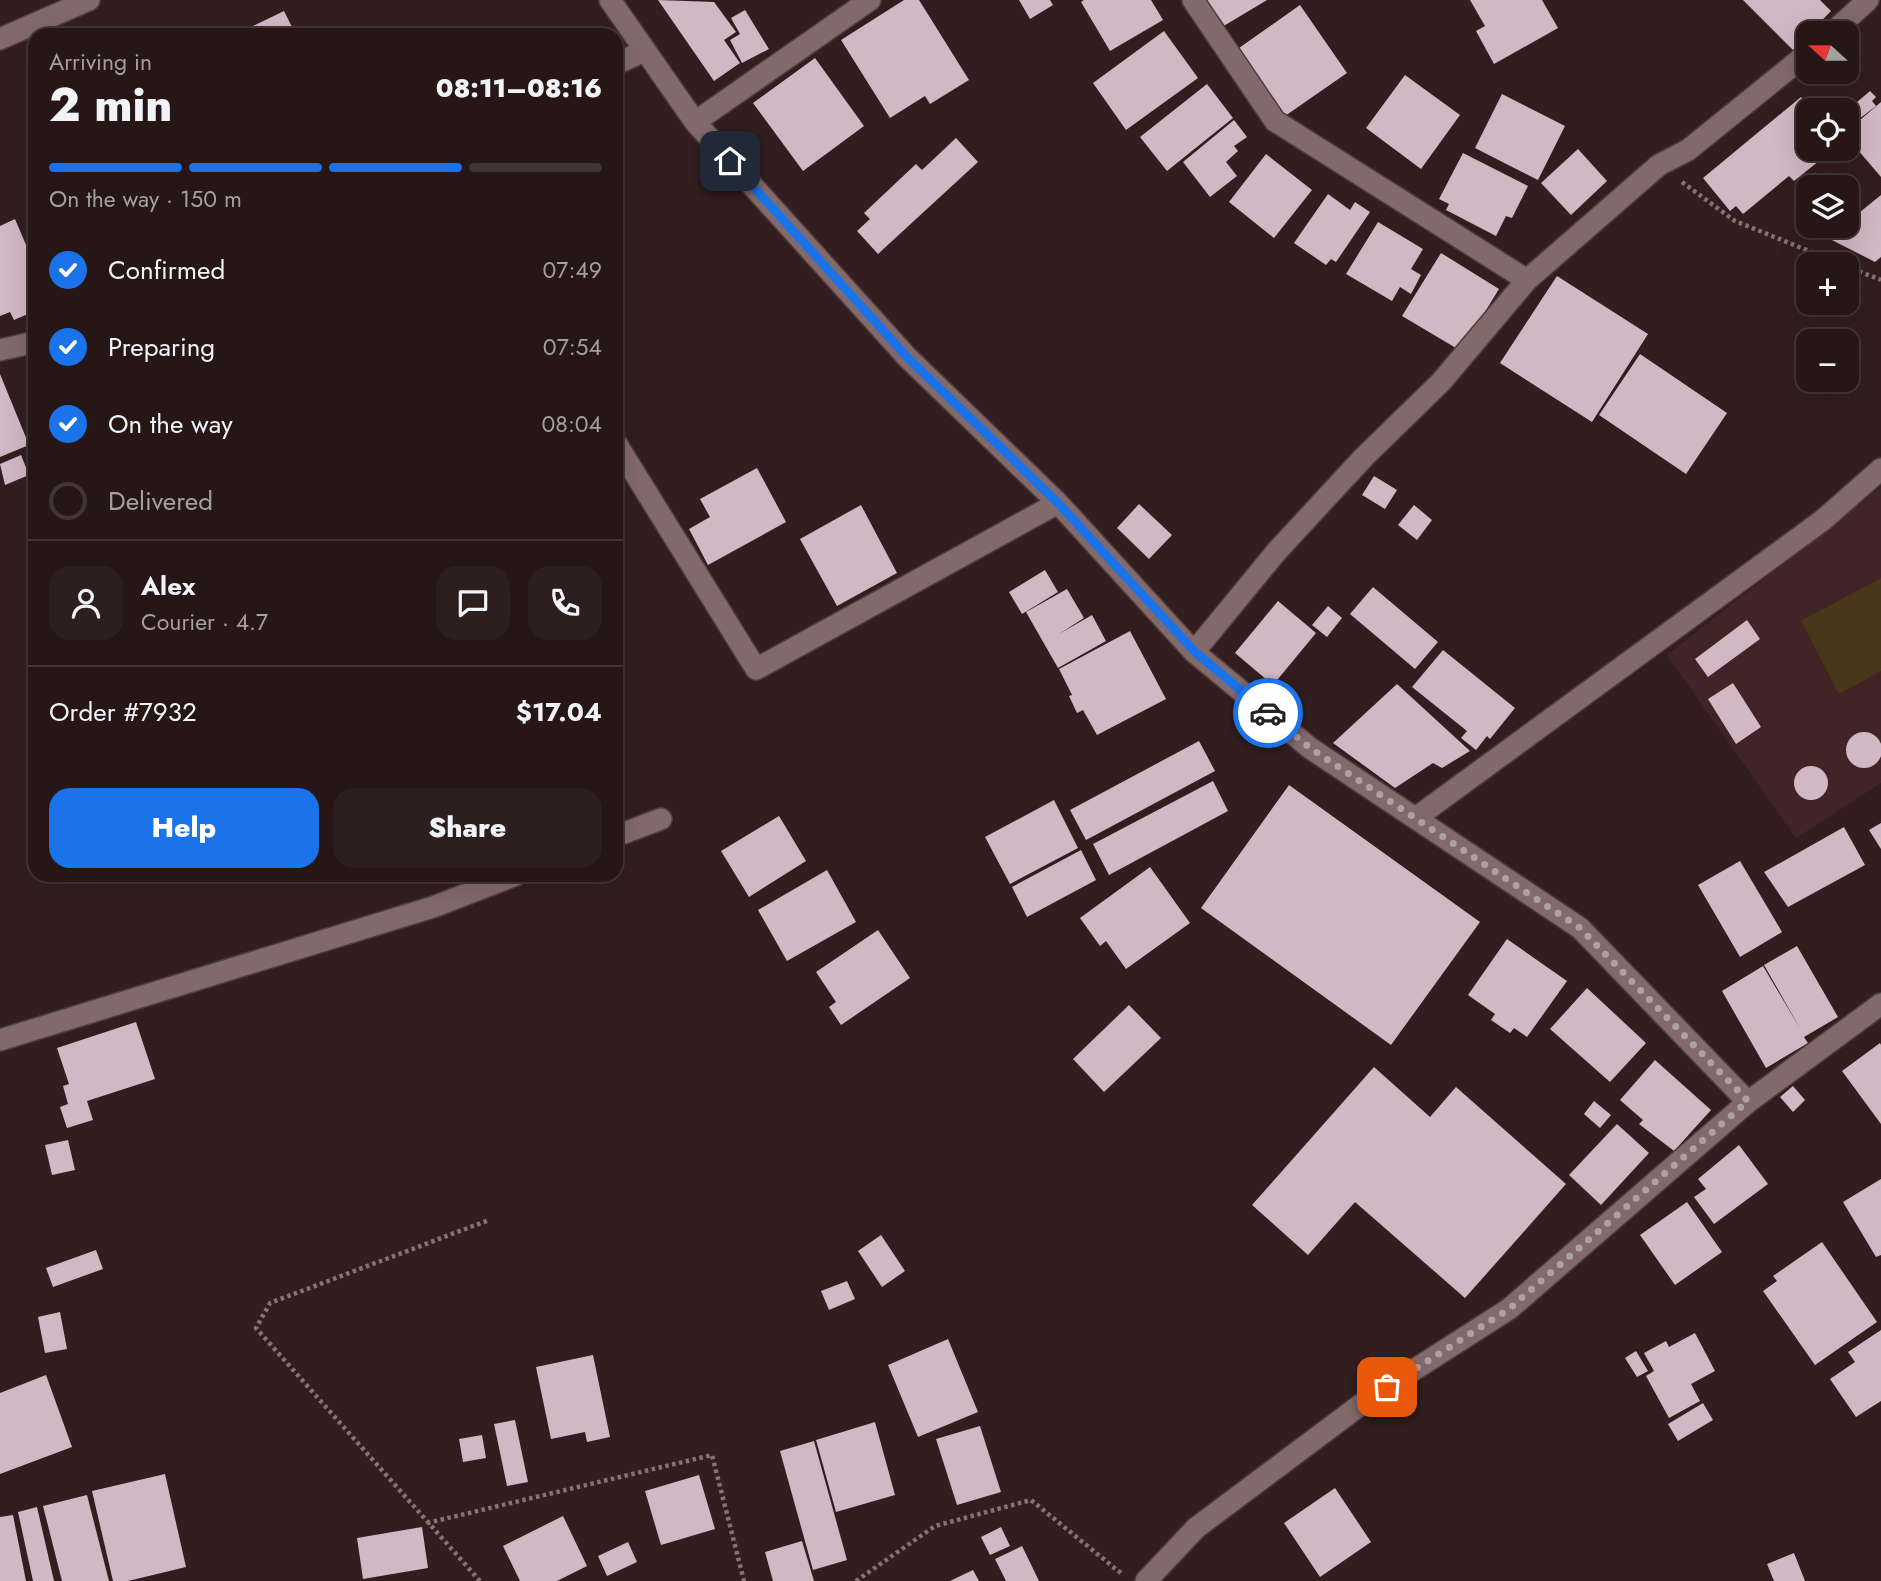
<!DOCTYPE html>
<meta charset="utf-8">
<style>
:root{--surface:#261616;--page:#2e1f1f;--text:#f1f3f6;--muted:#a49fa1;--line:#423535;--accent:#1a73e8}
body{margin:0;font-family:Jost,sans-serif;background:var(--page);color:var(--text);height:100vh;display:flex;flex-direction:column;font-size:26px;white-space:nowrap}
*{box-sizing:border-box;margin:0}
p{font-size:23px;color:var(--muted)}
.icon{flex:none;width:38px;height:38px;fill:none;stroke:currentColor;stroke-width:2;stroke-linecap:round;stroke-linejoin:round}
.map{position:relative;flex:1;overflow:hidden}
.side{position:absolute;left:28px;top:28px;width:595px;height:854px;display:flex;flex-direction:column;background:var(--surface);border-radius:21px;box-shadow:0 7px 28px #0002,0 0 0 2px var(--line)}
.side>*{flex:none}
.needle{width:46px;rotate:291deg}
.buttons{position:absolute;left:1796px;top:21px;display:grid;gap:14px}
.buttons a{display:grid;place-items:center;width:63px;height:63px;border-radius:14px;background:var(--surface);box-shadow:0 7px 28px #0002,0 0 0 2px var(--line);font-size:35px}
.pin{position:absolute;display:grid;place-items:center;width:60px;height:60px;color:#fff;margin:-30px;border-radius:14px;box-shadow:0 4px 10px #0006}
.courier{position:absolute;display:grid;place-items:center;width:70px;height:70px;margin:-35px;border:5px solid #1a73e8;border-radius:50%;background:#fff;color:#222;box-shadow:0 2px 9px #0007}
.headline em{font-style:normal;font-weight:800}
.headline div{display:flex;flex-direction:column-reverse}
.headline{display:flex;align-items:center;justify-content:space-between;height:119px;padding:0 21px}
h1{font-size:46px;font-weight:800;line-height:52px}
.bar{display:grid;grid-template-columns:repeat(4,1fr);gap:10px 7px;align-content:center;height:84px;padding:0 21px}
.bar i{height:9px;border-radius:5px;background:var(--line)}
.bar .on{background:var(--accent)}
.bar p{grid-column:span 4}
.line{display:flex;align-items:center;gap:18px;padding:0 21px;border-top:2px solid var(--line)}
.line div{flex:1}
.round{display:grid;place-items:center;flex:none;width:74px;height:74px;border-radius:21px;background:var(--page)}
ol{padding:0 21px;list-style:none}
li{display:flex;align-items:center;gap:21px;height:77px}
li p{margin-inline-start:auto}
li .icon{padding:7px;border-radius:50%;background:var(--accent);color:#fff;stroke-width:4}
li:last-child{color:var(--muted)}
li i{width:38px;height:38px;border:4px solid var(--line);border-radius:50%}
.action{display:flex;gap:14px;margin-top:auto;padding:14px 21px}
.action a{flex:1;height:80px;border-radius:21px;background:var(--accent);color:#fff;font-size:28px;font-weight:800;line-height:80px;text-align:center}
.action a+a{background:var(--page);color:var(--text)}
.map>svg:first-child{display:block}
.built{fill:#412526}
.green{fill:#483718}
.building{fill:#d1b8c5}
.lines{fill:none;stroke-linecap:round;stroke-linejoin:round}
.minor-casing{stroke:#4e3d3d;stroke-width:24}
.path{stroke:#867474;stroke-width:4.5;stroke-dasharray:3.5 3.5;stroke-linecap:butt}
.minor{stroke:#836a6a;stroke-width:21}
.done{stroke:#b0a09f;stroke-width:7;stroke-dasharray:0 12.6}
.route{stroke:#1a73e8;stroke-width:9}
</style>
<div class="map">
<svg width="1881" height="1581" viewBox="0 0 1881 1581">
<rect width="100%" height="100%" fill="#321e1e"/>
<path class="built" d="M1881,487V783L1796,838L1667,655Z"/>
<path class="green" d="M1881,578V671L1839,694L1801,621Z"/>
<path class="building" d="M658,0L714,2L736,32L724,40L740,63L714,81Z
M904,0H919L969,80L930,104L925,96L890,118L841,40Z
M1019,0H1050L1053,5L1030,19Z
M1084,0H1151L1163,20L1110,51L1081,2Z
M1206,0H1267L1222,27Z
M1470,0H1542L1558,28L1494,64L1476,31L1485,26Z
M1743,0H1820L1831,11L1793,50Z
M1300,5L1347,73L1285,116L1239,48Z
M745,10L769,49L742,63L730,40L740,34L731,18Z
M284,11L296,35H234Z
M1164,31L1198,78L1126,130L1093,83Z
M815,58L864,126L803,171L753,103Z
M1405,75L1460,115L1421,169L1366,128Z
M1207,84L1233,118L1167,171L1140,137Z
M1870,91L1876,97L1872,101L1876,106L1859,119L1850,108Z
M1502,94L1565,126L1538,180L1475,148Z
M1801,97L1813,110H1808V149H1834L1794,181L1789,176L1743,214L1736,206L1730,211L1703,178Z
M1881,102V177L1846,136V132Z
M1234,120L1247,137L1234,146L1238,151L1226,162L1237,176L1210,197L1183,162Z
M956,138L978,162L878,254L857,231L870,219L864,213L916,164L922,170Z
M1578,149L1607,181L1571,215L1541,183Z
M1463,153L1528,186L1512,218L1506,216L1496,236L1446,210L1449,204L1439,199Z
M1266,154L1312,190L1274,238L1229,202Z
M1328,194L1350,210L1355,202L1370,212L1336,262L1331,259L1326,265L1294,243Z
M1881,195V257L1875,262L1828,238Z
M15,219L35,266V311L14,320L10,312L0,316V226Z
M1378,222L1423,249L1411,269L1421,275L1411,294L1400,287L1392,301L1346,274Z
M1441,253L1499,289L1461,351L1402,316Z
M1557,276L1648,334L1592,422L1500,363Z
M1640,354L1727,413L1686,474L1599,415Z
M0,374L29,445L0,457Z
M21,455L29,475L5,485L0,464Z
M757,468L786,522L708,565L689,529L710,517L700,499Z
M1374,476L1397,490L1385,509L1362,495Z
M1139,504L1172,535L1149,559L1117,528Z
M861,505L897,573L837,606L800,539Z
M1414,505L1432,520L1417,540L1398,525Z
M1045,570L1058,592L1022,614L1009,592Z
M1373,587L1438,642L1415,669L1350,614Z
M1067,589L1084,618L1059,634L1092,615L1106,641L1058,668L1026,612Z
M1278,601L1316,633L1273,685L1235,653Z
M1328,606L1342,618L1327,637L1312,625Z
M1747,620L1760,639L1708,677L1695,659Z
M1130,631L1166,699L1097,735L1083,710L1077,713L1069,696L1072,695L1059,669Z
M1443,650L1515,708L1490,739L1487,736L1476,750L1461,738L1467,731L1412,687Z
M1733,683L1761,727L1736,744L1708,699Z
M1397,684L1470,751L1442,768L1433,763L1395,788L1333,743Z
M1846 750a18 18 0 1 1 36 0a18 18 0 1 1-36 0Z
M1199,741L1215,771L1086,840L1070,810Z
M1794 783a17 17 0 1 1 34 0a17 17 0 1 1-34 0Z
M1213,781L1228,811L1109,875L1093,844Z
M1289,785L1480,922L1391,1045L1201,908Z
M1054,800L1078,848L1010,884L985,837Z
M779,816L806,861L749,897L721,851Z
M1881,823V849L1869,830Z
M1844,827L1865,865L1788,907L1764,872Z
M1081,850L1096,880L1027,917L1012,887Z
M1740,861L1782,932L1740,957L1698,885Z
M1150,867L1190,923L1126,969L1106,941L1100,946L1080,918Z
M827,870L856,922L787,961L758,910Z
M878,930L910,978L841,1025L829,1007L836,1002L816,972Z
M1507,939L1567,981L1527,1037L1514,1028L1510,1033L1491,1020L1495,1014L1468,995Z
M1797,946L1838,1017L1804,1037L1808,1043L1766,1068L1722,991L1763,966L1801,1030L1764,965Z
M1587,988L1646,1043L1610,1082L1550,1029Z
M1129,1005L1161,1038L1104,1092L1073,1059Z
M136,1022L155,1079L87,1101L93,1120L67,1128L60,1107L68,1104L63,1086L69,1084L57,1048Z
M1880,1043L1881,1045V1124L1842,1071Z
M1655,1060L1711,1110L1674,1151L1639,1124L1643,1120L1620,1100Z
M1374,1067L1430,1117L1456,1087L1566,1184L1465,1298L1355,1202L1308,1255L1252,1205Z
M1793,1086L1805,1100L1793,1112L1780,1097Z
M1594,1101L1611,1115L1600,1128L1584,1114Z
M1617,1124L1649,1153L1601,1205L1569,1175Z
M68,1140L75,1170L52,1175L45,1145Z
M1739,1145L1768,1184L1714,1224L1694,1197L1706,1189L1698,1179Z
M1881,1179V1255L1876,1257L1843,1202Z
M1687,1202L1722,1252L1675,1285L1640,1235Z
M881,1235L905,1271L882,1287L858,1251Z
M1822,1242L1877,1322L1815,1365L1763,1291L1777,1281L1773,1276Z
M96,1250L103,1269L53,1287L46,1268Z
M847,1281L855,1299L829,1310L821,1291Z
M60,1312L67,1349L45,1353L38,1317Z
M1881,1330V1401L1856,1417L1830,1379L1855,1362L1848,1352Z
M1695,1333L1715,1371L1691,1384L1700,1401L1669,1418L1646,1376L1654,1371L1644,1353L1666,1341L1669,1347Z
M948,1339L978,1412L918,1437L888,1365Z
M1636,1351L1648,1371L1637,1377L1625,1358Z
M593,1355L610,1437L587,1442L585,1432L551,1439L536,1367Z
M46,1375L72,1447L0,1474V1393Z
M1703,1403L1713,1420L1678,1441L1668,1424Z
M515,1420L528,1482L507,1486L494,1424Z
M875,1422L895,1495L836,1512L816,1440Z
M980,1426L1001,1492L957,1505L936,1439Z
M482,1435L486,1458L463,1462L459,1439Z
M814,1441L847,1560L813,1570L780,1451Z
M165,1474L186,1567L128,1581H113L92,1491Z
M699,1475L715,1529L661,1545L645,1491Z
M1335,1488L1371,1542L1320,1577L1284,1523Z
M87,1495L109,1581H62L43,1506Z
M37,1507L54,1581H33L18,1512Z
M13,1515L26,1581H0V1517Z
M563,1516L587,1566L557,1581H520L503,1546Z
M422,1527L428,1568L363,1579L357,1538Z
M1001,1527L1010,1546L990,1555L981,1537Z
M802,1541L814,1581H773L765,1552Z
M628,1542L637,1562L607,1576L598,1556Z
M1022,1546L1039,1581H1006L995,1559Z
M1794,1553L1805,1581H1774L1767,1564Z
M973,1570L979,1581H950Z"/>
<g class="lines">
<g class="minor-casing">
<path id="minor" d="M610,0L695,122L907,357L1058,503L1194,652L1310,748L1580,928L1748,1102
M1193,0L1275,121L1527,280
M1832,33L1868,0
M0,39L89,0
M616,64L644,51
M695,122L870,0
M0,350L35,342
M616,443L756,669L1058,503
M1194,652L1277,551L1364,457L1441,382L1527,280L1659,165L1688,150L1808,53
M1417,817L1823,520L1881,469
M616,836L661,819
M0,1040L433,907L516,875
M1146,1581L1196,1528L1367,1400L1509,1309L1748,1102L1881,1004"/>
</g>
<path class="path" d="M1682,182L1735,221L1841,264
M1846,266L1881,280
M427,1523L712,1455L744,1581
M480,1581L256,1328L270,1303L489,1220
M856,1581L935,1526L1031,1500L1122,1574"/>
<use href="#minor" class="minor"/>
</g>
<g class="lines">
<path class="done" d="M1268,713L1310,748L1580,928L1748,1101L1509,1309L1387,1387"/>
<path class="route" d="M730,161L907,357L1058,503L1195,652L1268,713"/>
</g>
</svg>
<div class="buttons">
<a><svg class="needle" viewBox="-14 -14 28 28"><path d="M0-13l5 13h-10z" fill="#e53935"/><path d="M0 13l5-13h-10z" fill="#a49fa1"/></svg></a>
<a><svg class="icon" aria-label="locate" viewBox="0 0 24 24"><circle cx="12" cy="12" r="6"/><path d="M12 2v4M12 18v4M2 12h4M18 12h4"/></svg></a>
<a><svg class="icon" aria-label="layers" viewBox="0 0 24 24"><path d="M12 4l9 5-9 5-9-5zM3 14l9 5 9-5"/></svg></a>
<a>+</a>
<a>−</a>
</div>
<div class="pin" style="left:1387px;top:1387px;background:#ea580c"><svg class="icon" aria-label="bag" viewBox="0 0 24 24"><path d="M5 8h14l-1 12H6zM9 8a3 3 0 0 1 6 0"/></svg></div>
<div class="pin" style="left:730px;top:161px;background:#1f2937"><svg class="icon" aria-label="home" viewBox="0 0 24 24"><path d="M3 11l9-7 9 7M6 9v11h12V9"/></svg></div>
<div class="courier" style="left:1268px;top:713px"><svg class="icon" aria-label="car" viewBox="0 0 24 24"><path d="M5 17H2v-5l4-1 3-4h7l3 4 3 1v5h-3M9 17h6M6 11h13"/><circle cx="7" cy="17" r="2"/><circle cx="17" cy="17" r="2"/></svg></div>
<section class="side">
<div class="headline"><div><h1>2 min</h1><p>Arriving in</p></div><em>08:11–08:16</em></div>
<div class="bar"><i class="on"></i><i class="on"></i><i class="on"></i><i></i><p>On the way · 150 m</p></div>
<ol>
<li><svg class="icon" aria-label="check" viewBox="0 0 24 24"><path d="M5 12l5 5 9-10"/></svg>Confirmed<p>07:49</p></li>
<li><svg class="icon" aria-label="check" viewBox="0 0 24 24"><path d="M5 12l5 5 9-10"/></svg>Preparing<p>07:54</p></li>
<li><svg class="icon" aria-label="check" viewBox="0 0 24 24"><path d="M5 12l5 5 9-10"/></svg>On the way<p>08:04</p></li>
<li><i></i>Delivered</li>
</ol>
<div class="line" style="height:126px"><a class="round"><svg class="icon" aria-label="person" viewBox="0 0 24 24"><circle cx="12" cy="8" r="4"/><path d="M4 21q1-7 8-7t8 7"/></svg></a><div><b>Alex</b><p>Courier · 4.7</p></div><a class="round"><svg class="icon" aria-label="chat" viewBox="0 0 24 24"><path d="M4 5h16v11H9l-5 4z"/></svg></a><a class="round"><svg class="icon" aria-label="phone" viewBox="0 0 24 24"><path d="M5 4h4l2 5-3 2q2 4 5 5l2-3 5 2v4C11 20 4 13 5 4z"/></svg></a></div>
<div class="line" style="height:91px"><div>Order #7932</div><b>$17.04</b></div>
<div class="action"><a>Help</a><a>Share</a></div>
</section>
</div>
